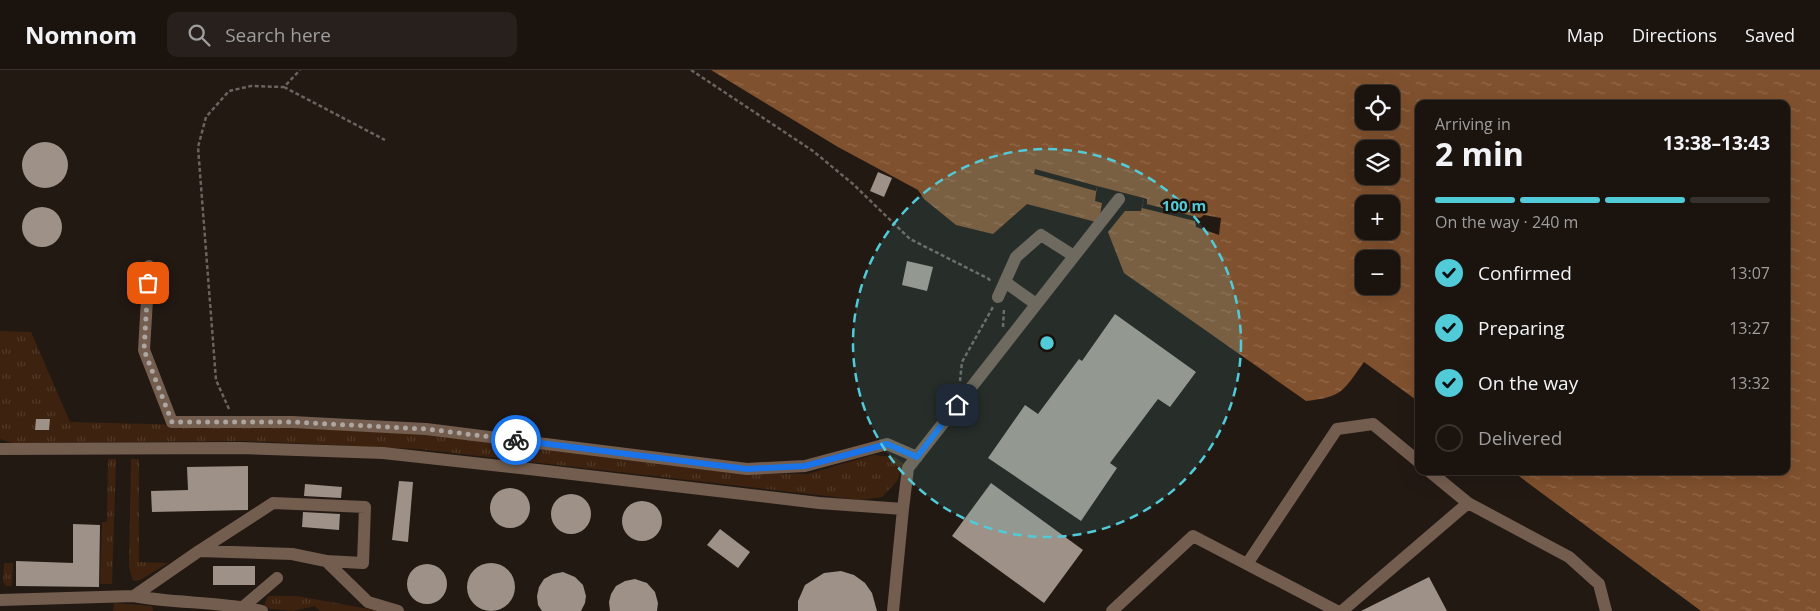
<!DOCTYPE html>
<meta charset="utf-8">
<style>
:root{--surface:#1a130e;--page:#27201c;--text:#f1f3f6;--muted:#9f9e9e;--line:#38322e;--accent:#52cbd9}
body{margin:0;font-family:"Open Sans",sans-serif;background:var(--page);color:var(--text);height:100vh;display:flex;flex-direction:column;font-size:19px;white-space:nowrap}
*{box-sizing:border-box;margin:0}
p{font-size:16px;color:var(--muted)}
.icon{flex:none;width:28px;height:28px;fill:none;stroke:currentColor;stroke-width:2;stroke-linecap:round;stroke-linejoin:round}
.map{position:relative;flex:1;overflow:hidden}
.panel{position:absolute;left:1415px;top:30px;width:375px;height:375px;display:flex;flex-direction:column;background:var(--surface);border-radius:10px;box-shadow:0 5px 20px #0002,0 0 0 1px var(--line)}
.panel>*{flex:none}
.controls{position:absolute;left:1355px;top:15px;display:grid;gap:10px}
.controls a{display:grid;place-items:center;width:45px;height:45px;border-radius:10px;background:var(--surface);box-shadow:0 5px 20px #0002,0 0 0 1px var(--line);font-size:25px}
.pin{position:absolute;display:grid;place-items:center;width:42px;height:42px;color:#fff;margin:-21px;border-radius:10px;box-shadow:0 2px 8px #0006}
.courier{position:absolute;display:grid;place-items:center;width:50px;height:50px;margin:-25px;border:4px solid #1a73e8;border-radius:50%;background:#fff;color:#222;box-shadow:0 1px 6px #0007}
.summary em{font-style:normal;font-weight:700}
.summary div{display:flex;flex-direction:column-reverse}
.summary{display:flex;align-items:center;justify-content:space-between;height:85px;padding:0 20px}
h1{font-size:32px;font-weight:700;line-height:38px}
.bar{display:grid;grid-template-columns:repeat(4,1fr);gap:8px 5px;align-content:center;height:60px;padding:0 20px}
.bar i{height:6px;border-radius:4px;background:var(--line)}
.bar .active{background:var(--accent)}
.bar p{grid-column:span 4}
ol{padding:0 20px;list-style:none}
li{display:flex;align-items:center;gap:15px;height:55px}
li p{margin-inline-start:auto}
li .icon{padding:5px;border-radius:50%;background:var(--accent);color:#111;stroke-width:4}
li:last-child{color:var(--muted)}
li i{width:28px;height:28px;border:2px solid var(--line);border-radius:50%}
header{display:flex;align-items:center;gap:30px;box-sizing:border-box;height:70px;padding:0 25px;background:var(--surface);border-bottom:1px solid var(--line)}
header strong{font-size:24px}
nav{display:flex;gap:28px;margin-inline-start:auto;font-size:18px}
.search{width:350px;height:45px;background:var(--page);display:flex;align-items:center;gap:12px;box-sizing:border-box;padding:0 18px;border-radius:10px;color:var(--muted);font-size:19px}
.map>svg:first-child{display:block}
.grass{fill:url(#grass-tufts)}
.water{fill:url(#water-ripples);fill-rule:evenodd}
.pier{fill:#221913}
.building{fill:#9d9188}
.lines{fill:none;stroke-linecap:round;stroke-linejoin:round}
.path{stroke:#6b635d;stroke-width:2.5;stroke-dasharray:4 2.5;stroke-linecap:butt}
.minor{stroke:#735d4f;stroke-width:12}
.done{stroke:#aca5a0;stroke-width:5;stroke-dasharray:0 9}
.route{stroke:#1a73e8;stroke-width:6}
.ring{fill:none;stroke:#52cbd9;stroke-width:2.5;stroke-dasharray:9 6}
.centre{fill:#52cbd9;stroke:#19100a;stroke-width:2.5}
.ring-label{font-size:15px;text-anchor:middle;font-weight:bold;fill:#52cbd9;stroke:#19100a;stroke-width:5;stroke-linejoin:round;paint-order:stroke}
</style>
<header>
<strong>Nomnom</strong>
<div class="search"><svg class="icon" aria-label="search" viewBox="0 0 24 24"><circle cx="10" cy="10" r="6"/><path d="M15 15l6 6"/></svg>Search here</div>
<nav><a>Map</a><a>Directions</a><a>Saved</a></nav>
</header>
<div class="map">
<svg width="1820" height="541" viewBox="0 0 1820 541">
<defs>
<pattern id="grass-tufts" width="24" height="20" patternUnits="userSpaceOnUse" patternTransform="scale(1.25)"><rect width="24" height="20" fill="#3d230f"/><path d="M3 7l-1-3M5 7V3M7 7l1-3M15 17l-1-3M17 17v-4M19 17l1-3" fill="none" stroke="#503926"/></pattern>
<pattern id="water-ripples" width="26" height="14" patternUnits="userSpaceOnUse" patternTransform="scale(1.25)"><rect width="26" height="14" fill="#80512e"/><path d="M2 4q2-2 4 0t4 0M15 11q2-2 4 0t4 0" fill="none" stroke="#936a4c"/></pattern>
</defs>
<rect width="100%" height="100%" fill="#221913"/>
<path class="grass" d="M0,261L31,262L70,352L266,357L424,364L749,403L808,404L873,385L894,387L904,394L897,411L882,427L861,430L418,379L246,371L13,373L0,369Z
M108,389H116L112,514H100L102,452H107Z
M131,389H139V492L168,493L140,510L133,511L129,497Z
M4,493H13L12,516H6L3,512Z
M268,526H297L380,541H320L315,536L293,541L263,538Z
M114,533L152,536L153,541H113Z"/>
<path class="water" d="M711,0H1820V541H1701L1512,401H1786V34H1419V332L1364,292C1343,321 1343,327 1306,331L1124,203L1108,162L1125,141H1141L1144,128L1097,116L1095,131L1102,133L1100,145L1096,152L1027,134L993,164L956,155L924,129L918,120L838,77ZM1364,24H1391V51H1364ZM1364,79H1391V106H1364ZM1364,134H1391V161H1364ZM1364,189H1391V216H1364Z"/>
<path class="pier" d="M1035,99L1097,116L1096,121L1034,104Z
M1144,128L1147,129V134L1200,148L1204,145L1221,148L1219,165L1196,157L1195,151L1142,138Z"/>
<path class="building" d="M22 95a23 23 0 1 1 46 0a23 23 0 1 1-46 0Z
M878,102L892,108L884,127L870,121Z
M22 157a20 20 0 1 1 40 0a20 20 0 1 1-40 0Z
M907,191L933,197L927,221L902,215Z
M1115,244L1196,302L1170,337L1158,329L1110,393L1117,398L1081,451L988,388L1025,335L1038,344L1079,289L1082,291Z
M36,349H50L49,360H35Z
M248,396V440L152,442L151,421L188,420L187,397Z
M399,411L413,412L408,472L392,470Z
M991,413L1083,480L1044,533L952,466Z
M305,414L342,417L341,428L304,426Z
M490 438a20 20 0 1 1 40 0a20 20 0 1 1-40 0Z
M551 444a20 20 0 1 1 40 0a20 20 0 1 1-40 0Z
M622 451a20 20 0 1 1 40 0a20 20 0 1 1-40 0Z
M303,442L340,444L339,460L302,457Z
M73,454L100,455L99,517L16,516V491L73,493Z
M720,459L750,482L738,498L707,475Z
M467 517a24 24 0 1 1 48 0a24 24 0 1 1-48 0Z
M407 514a20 20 0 1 1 40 0a20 20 0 1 1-40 0Z
M213,496H255V515H213Z
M841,501L854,505L865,513L872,523L877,541H798V531L805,515L824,503Z
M563,502L575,507L583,515L586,526L585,533L581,541H542L538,535L537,526L539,517L544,509L553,504Z
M1429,507L1447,541H1361Z
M635,509L647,513L655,522L658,533L657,541H610L609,532L611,524L616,516L625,511Z"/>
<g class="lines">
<path class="path" d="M691,0L813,81L853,114L910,169L989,209L991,213
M284,17L385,70
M1003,257L1004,238
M960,311L962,292L993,237
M229,339L216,310L198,77L206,47L229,21L251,16L284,17L300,0"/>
<path class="minor" d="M149,196L144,280L172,352H292L426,359L747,399L805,396L887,374L917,387
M1005,212L1036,234
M998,227L1016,187L1041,165L1074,186
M0,379L239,378L383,383L529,399L819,433L903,439L908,398L1119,129
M1429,401L1468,433L1569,487L1599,514L1606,541
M199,481L273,433L365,437L363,493L326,491
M1247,494L1337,359L1373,354L1419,392
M134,526C176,534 220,531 262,541
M0,530L134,526L199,481L292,484L326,491L368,532L398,541
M243,537L277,508
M893,541L903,439
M1112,541L1193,466L1337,541
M1342,541L1468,433"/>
</g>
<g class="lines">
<path class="done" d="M148,213L144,280L172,352H292L426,359L516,370"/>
<path class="route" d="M516,370L747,399L805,396L887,374L917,387L957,335"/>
</g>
<circle cx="1047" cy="273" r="194" fill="#52cbd9" fill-opacity=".12"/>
<circle class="ring" cx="1047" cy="273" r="194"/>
<circle cx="1047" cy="273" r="8" class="centre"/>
<g class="ring-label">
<text x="1184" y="141">100 m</text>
</g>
</svg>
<div class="controls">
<a><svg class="icon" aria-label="locate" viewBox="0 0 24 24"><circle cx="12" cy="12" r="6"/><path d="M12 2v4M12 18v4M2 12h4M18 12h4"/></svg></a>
<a><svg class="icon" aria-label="layers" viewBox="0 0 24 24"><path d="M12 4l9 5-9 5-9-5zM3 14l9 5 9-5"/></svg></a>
<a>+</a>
<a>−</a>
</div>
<div class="pin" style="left:148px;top:213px;background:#ea580c"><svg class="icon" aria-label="bag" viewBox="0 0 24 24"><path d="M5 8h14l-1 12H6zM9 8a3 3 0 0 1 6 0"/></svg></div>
<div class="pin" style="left:957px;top:335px;background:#1f2937"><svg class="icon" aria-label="home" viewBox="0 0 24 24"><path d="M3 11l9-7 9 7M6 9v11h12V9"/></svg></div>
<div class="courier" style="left:516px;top:370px"><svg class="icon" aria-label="bike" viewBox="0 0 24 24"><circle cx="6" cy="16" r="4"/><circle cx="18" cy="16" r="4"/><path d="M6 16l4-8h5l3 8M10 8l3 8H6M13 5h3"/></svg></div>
<section class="panel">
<div class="summary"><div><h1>2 min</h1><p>Arriving in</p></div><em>13:38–13:43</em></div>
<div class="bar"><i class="active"></i><i class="active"></i><i class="active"></i><i></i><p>On the way · 240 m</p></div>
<ol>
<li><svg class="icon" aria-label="check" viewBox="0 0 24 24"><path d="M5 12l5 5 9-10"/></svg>Confirmed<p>13:07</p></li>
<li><svg class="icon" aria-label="check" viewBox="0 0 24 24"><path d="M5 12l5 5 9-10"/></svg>Preparing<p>13:27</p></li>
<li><svg class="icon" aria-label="check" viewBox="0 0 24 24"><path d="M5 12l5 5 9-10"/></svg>On the way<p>13:32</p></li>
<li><i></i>Delivered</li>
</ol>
</section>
</div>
